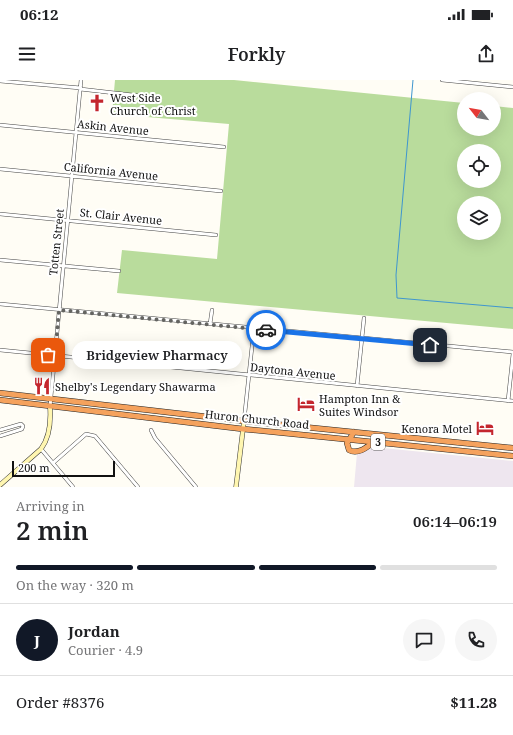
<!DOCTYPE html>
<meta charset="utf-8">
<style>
:root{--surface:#fff;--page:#f6f6f6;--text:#202124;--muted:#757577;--line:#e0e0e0;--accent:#111827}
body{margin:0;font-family:"Noto Serif",serif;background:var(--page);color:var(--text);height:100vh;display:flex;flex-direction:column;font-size:15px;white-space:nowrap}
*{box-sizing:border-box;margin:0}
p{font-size:13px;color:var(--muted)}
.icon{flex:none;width:22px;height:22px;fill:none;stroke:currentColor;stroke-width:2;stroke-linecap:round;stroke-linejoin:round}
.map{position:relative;height:407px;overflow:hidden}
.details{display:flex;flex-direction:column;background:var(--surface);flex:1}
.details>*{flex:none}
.needle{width:26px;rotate:301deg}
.controls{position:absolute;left:457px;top:12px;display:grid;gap:8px}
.controls a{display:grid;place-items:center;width:44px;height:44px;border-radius:50%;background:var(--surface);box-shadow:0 4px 16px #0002;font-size:20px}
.scale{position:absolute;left:12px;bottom:10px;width:103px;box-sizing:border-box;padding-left:4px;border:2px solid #111;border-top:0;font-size:11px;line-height:14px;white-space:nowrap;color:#111;-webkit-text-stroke:3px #fff;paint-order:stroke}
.pin{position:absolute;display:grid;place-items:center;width:34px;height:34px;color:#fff;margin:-17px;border-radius:8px;box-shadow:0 2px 6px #0006}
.courier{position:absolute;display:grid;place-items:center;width:40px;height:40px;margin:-20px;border:3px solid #1a73e8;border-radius:50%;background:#fff;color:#222;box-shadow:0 1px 5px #0007}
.bubble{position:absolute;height:28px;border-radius:14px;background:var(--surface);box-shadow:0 4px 16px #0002;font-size:13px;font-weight:600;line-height:28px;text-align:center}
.head em{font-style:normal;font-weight:600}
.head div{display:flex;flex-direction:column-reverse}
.head{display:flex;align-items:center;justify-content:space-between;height:68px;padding:0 16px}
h1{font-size:26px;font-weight:600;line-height:30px}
.bar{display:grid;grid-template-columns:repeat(4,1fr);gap:6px 4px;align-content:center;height:48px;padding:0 16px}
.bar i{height:5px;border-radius:3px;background:var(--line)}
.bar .on{background:var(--accent)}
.bar p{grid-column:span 4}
.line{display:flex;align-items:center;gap:10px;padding:0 16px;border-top:1px solid var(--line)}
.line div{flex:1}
.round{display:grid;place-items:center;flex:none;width:42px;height:42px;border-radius:21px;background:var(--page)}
.status{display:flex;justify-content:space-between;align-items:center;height:28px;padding:0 20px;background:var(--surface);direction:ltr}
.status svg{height:11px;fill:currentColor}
header{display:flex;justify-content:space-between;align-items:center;height:52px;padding:0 16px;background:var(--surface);font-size:18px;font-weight:600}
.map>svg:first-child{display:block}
.industrial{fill:#eee6ef}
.forest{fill:#b9dc9c;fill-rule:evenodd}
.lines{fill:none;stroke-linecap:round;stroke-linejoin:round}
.stream{stroke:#3f96cf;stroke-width:1}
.street-casing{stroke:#444;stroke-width:4}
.secondary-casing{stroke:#333;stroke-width:5}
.highway-casing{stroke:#222;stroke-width:6}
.street{stroke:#fff;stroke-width:3}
.secondary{stroke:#fff6b0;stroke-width:4}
.highway{stroke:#f5a25d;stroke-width:5}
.done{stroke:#646461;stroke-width:4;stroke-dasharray:0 7.2}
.route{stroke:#1a73e8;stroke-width:5}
.labels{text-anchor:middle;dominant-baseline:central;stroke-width:4;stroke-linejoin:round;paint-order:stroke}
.shield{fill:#fff;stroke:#585858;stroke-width:1}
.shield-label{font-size:10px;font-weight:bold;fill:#111}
.poi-label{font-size:11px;fill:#111;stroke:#fff;text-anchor:start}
.street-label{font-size:11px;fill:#111;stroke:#fff}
</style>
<div class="status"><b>06:12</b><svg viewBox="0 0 49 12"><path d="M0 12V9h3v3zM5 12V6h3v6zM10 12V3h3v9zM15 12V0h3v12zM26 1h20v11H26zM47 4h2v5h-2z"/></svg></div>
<header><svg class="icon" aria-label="menu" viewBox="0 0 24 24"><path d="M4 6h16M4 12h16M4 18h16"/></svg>Forkly<svg class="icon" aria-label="share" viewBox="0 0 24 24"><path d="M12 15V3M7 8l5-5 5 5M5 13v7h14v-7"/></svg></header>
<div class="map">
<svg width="513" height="407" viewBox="0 0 513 407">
<rect width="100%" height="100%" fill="#fffdf5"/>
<path class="industrial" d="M373,367L513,381V407H354L357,373Z"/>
<path class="forest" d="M115,0H234L464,23V49H494V26L513,28V249L117,213L122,170L217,179L229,44L112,34ZM464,71H494V101H464ZM464,123H494V153H464Z"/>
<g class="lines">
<path class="stream" d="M413,0L396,195L397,218L513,228"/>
<g class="street-casing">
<path id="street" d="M442,0L513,7
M0,1L81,8
M80,9L141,16
M0,45L224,67
M0,89L221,111
M0,134L216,155
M0,180L119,191
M0,224L513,272
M210,244L212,230
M0,270L513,321
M357,306L364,238
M508,321L513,274
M50,327L81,0
M244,341L254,248
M0,350L21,344L23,346L22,349L0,356
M151,350L155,358L196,407
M41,369L73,407
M53,383L86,354L95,356L138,407"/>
</g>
<g class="secondary-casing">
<path id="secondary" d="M0,405L41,369C50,357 51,342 50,327
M236,407L244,341"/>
</g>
<g class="highway-casing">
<path id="highway" d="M0,313L244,341L513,368
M0,320L243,349L513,376
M354,352L347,363L349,370C358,375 367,367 374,362"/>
</g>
<use href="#street" class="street"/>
<use href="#secondary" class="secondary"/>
<use href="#highway" class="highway"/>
</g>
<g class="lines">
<path class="done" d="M48,275L55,276L59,230L266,250"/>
<path class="route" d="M266,250L430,265"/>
</g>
<defs>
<g id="church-bare" transform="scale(1.38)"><path d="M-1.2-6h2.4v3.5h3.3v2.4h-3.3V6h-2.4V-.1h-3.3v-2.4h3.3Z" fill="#c4262e" stroke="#fff" stroke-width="2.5" paint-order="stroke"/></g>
<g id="restaurant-bare" transform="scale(1.38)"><path d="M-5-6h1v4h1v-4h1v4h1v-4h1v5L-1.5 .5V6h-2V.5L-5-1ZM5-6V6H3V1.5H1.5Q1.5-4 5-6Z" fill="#c4262e" stroke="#fff" stroke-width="2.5" paint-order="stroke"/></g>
<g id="hotel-bare" transform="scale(1.38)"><path d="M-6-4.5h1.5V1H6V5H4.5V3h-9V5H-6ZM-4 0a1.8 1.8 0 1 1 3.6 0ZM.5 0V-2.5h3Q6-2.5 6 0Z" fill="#c4262e" stroke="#fff" stroke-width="2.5" paint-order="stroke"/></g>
</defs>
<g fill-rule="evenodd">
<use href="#church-bare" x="97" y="23"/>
<use href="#restaurant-bare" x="42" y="306"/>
<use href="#hotel-bare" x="306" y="324"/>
<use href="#hotel-bare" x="485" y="348"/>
</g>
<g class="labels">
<rect class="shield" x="371" y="354" width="14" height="16" rx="3"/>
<g class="shield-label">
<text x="378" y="362">3</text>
</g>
<g class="poi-label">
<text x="110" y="17">West Side<tspan x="110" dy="13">Church of Christ</tspan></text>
<text x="55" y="306">Shelby's Legendary Shawarma</text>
<text x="319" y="318">Hampton Inn &amp;<tspan x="319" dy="13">Suites Windsor</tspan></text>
<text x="472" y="348" text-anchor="end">Kenora Motel</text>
</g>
<g class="street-label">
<text transform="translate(113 47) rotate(6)">Askin Avenue</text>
<text transform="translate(111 91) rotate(6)">California Avenue</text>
<text transform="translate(121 136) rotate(6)">St. Clair Avenue</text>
<text transform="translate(56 162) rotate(-84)">Totten Street</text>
<text transform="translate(293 291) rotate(6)">Daytona Avenue</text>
<text transform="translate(257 339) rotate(6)">Huron Church Road</text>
</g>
</g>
</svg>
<div class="controls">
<a><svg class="needle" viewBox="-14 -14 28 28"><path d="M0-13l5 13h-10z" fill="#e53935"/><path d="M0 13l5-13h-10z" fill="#757577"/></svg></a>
<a><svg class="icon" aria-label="locate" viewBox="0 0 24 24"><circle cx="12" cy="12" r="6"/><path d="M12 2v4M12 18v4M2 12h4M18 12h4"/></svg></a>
<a><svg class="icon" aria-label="layers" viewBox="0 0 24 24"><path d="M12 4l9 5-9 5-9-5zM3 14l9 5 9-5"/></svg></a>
</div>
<div class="scale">200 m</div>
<div class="pin" style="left:48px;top:275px;background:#ea580c"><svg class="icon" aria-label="bag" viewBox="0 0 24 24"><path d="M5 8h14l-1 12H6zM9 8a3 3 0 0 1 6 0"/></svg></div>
<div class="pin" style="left:430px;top:265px;background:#1f2937"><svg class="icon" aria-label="home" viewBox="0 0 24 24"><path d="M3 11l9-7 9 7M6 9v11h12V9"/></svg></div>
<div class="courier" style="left:266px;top:250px"><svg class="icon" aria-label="car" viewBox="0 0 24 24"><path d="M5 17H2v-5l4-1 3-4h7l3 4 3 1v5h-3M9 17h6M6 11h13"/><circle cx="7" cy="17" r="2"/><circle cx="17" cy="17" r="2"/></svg></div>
<div class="bubble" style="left:72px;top:261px;width:170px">Bridgeview Pharmacy</div>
</div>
<section class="details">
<div class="head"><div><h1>2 min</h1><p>Arriving in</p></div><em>06:14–06:19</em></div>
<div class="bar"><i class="on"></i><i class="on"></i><i class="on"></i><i></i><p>On the way · 320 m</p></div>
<div class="line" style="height:72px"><b class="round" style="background:var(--accent);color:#fff">J</b><div><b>Jordan</b><p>Courier · 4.9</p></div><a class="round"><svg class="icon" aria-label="chat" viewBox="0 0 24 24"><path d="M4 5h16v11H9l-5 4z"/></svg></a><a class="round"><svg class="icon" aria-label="phone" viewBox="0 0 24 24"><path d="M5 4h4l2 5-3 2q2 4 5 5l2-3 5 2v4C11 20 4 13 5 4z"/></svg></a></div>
<div class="line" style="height:52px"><div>Order #8376</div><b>$11.28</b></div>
</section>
